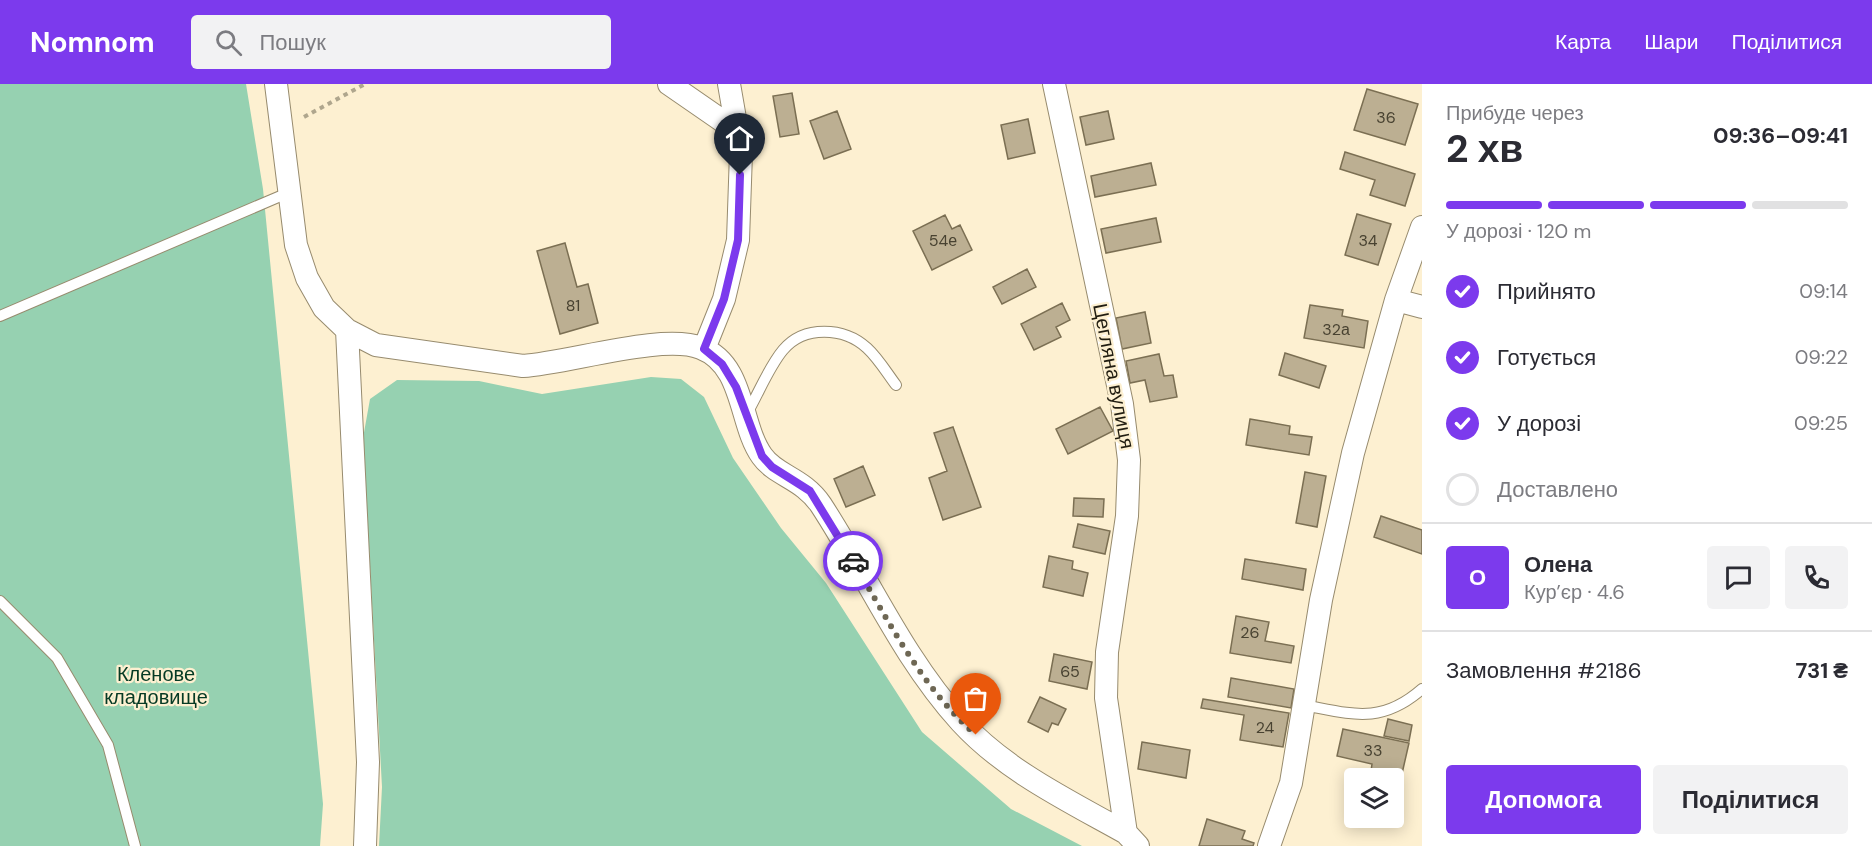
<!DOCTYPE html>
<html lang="uk">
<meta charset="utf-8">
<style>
:root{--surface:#fff;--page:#f2f2f3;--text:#2b2b33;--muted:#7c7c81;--line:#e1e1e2;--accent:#7c3aed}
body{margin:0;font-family:"DM Sans",sans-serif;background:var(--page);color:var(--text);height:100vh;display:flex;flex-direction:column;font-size:22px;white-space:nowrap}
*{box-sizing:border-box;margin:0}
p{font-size:20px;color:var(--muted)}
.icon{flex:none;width:33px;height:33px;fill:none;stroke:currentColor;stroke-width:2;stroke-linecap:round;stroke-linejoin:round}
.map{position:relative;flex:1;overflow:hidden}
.sheet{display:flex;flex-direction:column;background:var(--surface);width:450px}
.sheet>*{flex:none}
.controls{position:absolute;left:1344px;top:684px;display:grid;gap:12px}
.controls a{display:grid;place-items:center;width:60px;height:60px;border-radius:6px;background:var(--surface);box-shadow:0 3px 15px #0003;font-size:30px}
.pin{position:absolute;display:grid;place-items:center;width:51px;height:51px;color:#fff;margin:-62px -26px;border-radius:50% 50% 50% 0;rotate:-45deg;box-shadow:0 0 6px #0007}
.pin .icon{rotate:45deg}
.courier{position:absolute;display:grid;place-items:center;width:60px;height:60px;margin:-30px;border:4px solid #7c3aed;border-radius:50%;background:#fff;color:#222;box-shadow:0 2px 8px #0007}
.overview em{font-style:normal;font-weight:700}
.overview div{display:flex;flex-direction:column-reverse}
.overview{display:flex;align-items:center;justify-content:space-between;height:102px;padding:0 24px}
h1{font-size:39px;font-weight:700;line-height:45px}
.bar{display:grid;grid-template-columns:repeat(4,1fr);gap:9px 6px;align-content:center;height:72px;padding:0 24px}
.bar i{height:8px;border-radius:4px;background:var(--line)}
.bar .current{background:var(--accent)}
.bar p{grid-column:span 4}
.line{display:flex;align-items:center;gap:15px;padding:0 24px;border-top:2px solid var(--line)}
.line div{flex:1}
.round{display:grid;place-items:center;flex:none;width:63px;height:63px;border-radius:6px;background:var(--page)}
ol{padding:0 24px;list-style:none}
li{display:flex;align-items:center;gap:18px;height:66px}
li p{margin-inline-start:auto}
li .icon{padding:6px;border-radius:50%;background:var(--accent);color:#fff;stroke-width:4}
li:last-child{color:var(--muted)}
li i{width:33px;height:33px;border:3px solid var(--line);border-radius:50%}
.cta{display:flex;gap:12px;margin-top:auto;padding:12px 24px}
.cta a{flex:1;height:69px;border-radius:6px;background:var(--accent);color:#fff;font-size:24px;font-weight:700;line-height:69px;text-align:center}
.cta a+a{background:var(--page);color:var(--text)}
header{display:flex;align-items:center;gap:36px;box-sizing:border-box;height:84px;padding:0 30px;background:var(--accent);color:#fff}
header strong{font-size:28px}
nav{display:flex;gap:33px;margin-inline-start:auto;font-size:21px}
.search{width:420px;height:54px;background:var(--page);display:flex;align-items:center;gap:15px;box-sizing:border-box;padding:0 21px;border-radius:6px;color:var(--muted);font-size:22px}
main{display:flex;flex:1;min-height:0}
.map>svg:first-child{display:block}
.green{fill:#96d1b1}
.building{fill:#bcaf92;stroke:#7b6f53;stroke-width:1.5}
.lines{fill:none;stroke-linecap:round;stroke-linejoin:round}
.service-casing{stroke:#978b6e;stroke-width:12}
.minor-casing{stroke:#978b6e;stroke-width:24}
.path{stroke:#afa68d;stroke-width:4;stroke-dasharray:4.5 4.5;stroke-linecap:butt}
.service{stroke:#fff;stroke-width:10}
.minor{stroke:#fff;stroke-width:22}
.done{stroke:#6e6754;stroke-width:6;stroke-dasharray:0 10.8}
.route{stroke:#7c3aed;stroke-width:8}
.labels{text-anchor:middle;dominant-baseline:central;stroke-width:4.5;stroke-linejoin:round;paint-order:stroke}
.number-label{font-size:16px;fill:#484231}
.street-label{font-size:20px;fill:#211d11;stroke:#fdf0d1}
.park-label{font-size:20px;fill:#053a24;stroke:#fdf0d1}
</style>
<header>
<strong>Nomnom</strong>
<div class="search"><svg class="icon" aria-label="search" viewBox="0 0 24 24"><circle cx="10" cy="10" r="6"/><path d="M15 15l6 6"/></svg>Пошук</div>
<nav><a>Карта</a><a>Шари</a><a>Поділитися</a></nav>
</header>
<main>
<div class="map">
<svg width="1422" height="762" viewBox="0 0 1422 762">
<rect width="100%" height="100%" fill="#fdf0d1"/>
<path class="green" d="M0,0H246L263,105L323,720L320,762H0Z
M651,293L681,295L704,313L733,374L781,444L826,499L922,648L1011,725L1082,762H379L382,703L363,354L370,315L397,296L479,297L542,310Z"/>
<path class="building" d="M1367,5L1418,20L1405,61L1354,46Z
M792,9L799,50L780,53L773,12Z
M837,27L851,65L824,75L810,37Z
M1108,27L1114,55L1086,61L1080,33Z
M1028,35L1035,69L1008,75L1001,41Z
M1345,68L1415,90L1405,122L1370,111L1375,96L1340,85Z
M1151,79L1156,101L1095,113L1091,92Z
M1357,130L1391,140L1378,181L1345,171Z
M945,131L952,145L960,141L972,166L932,186L913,147Z
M1156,134L1161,158L1106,169L1101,145Z
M565,159L577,203L588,200L598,239L560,250L537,167Z
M1027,185L1036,203L1002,220L993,203Z
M1062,219L1070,236L1056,243L1061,253L1034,266L1021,240Z
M1310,221L1343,226L1342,232L1368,237L1364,264L1304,254Z
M1145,228L1151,259L1122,265L1116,234Z
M1285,269L1326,282L1319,304L1279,291Z
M1159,270L1164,292L1173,291L1177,313L1150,318L1145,296L1130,299L1126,277Z
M1100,323L1113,347L1068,370L1056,345Z
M1250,335L1290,342L1289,350L1312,353L1309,371L1246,361Z
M953,343L981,423L943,436L929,394L947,387L934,349Z
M863,382L875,411L846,423L834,395Z
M1305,388L1326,392L1317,443L1296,439Z
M1074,414L1104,415L1103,433L1073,432Z
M1381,432L1422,446V470L1374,453Z
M1078,440L1110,447L1105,470L1073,463Z
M1049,472L1073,477L1072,485L1088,489L1083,512L1043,503Z
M1245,475L1306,485L1303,506L1242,495Z
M1236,532L1269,538L1265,557L1294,562L1291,579L1230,569Z
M1054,570L1092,578L1087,605L1049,597Z
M1231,594L1294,605L1291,624L1228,613Z
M1040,613L1066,625L1058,641L1052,639L1048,648L1028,638Z
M1203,615L1289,629L1283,663L1240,656L1244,631L1201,624Z
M1388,635L1412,641L1409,657L1384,652Z
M1343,645L1409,659L1401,694L1371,687L1372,680L1337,672Z
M1142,658L1190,666L1186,694L1138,685Z
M1207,735L1245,747L1242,755L1254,759L1253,762H1199Z"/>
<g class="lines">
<g class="service-casing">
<path id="service" d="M0,232L290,108
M746,331C758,311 768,284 783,266C804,241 844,243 867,264C878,274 887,289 896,301
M0,517L57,574L108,661L135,762
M1303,621C1352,630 1381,641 1422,605"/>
</g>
<g class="minor-casing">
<path id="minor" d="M276,0L296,161L307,194L324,224L347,246L376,261L523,282C569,279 663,249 701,264C745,281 739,340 762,372C776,392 803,394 821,421C868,493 902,573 961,638C1006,687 1069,717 1126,749
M669,0L737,47
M1054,0L1122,320L1129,376L1127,432L1107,568L1106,614L1126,749L1138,762
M1396,216L1422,223
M347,246L368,678L365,762
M704,265L724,215L738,156L741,69L729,0
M1269,762L1291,699L1321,516L1353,369L1396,216L1422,143"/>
</g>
<path class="path" d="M304,33L365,0"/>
<use href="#service" class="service"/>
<use href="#minor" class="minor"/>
</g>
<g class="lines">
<path class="done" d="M853,477C889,538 922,604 976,651"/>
<path class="route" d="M740,91L738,156L724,215L704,265L722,280L736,303L762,372L772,383L810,407L853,477"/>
</g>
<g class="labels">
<g class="number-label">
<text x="1386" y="33">36</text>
<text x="943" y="156">54е</text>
<text x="1368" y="156">34</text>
<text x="573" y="221">81</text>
<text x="1336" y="245">32а</text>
<text x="1250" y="548">26</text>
<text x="1070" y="587">65</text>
<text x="1265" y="643">24</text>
<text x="1373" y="666">33</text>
</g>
<g class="street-label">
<text transform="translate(1114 292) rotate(79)">Цегляна вулиця</text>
</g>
<g class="park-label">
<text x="156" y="590">Кленове<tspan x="156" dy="23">кладовище</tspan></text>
</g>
</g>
</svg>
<div class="controls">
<a><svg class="icon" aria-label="layers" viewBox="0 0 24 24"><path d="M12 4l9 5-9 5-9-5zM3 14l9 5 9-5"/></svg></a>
</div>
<div class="pin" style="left:976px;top:651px;background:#ea580c"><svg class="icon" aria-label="bag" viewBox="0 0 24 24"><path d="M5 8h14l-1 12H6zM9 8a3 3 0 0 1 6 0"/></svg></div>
<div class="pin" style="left:740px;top:91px;background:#1f2937"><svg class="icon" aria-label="home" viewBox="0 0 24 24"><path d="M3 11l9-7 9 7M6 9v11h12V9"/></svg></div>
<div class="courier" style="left:853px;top:477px"><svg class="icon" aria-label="car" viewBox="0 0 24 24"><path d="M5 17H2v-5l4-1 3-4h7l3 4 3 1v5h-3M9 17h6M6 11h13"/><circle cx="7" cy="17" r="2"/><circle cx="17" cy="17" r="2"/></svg></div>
</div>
<section class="sheet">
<div class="overview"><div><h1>2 хв</h1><p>Прибуде через</p></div><em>09:36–09:41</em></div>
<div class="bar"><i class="current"></i><i class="current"></i><i class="current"></i><i></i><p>У дорозі · 120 m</p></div>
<ol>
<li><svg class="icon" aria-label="check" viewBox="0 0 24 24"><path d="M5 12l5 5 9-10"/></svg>Прийнято<p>09:14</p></li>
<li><svg class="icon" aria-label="check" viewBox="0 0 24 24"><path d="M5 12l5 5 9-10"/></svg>Готується<p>09:22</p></li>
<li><svg class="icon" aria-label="check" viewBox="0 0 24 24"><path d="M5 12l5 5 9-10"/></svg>У дорозі<p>09:25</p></li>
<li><i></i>Доставлено</li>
</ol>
<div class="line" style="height:108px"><b class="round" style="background:var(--accent);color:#fff">О</b><div><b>Олена</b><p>Кур’єр · 4.6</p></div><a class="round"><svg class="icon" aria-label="chat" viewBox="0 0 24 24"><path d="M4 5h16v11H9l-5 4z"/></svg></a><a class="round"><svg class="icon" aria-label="phone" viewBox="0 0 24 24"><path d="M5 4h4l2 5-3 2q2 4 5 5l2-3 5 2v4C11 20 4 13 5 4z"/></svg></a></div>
<div class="line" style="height:78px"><div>Замовлення #2186</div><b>731 ₴</b></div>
<div class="cta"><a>Допомога</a><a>Поділитися</a></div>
</section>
</main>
